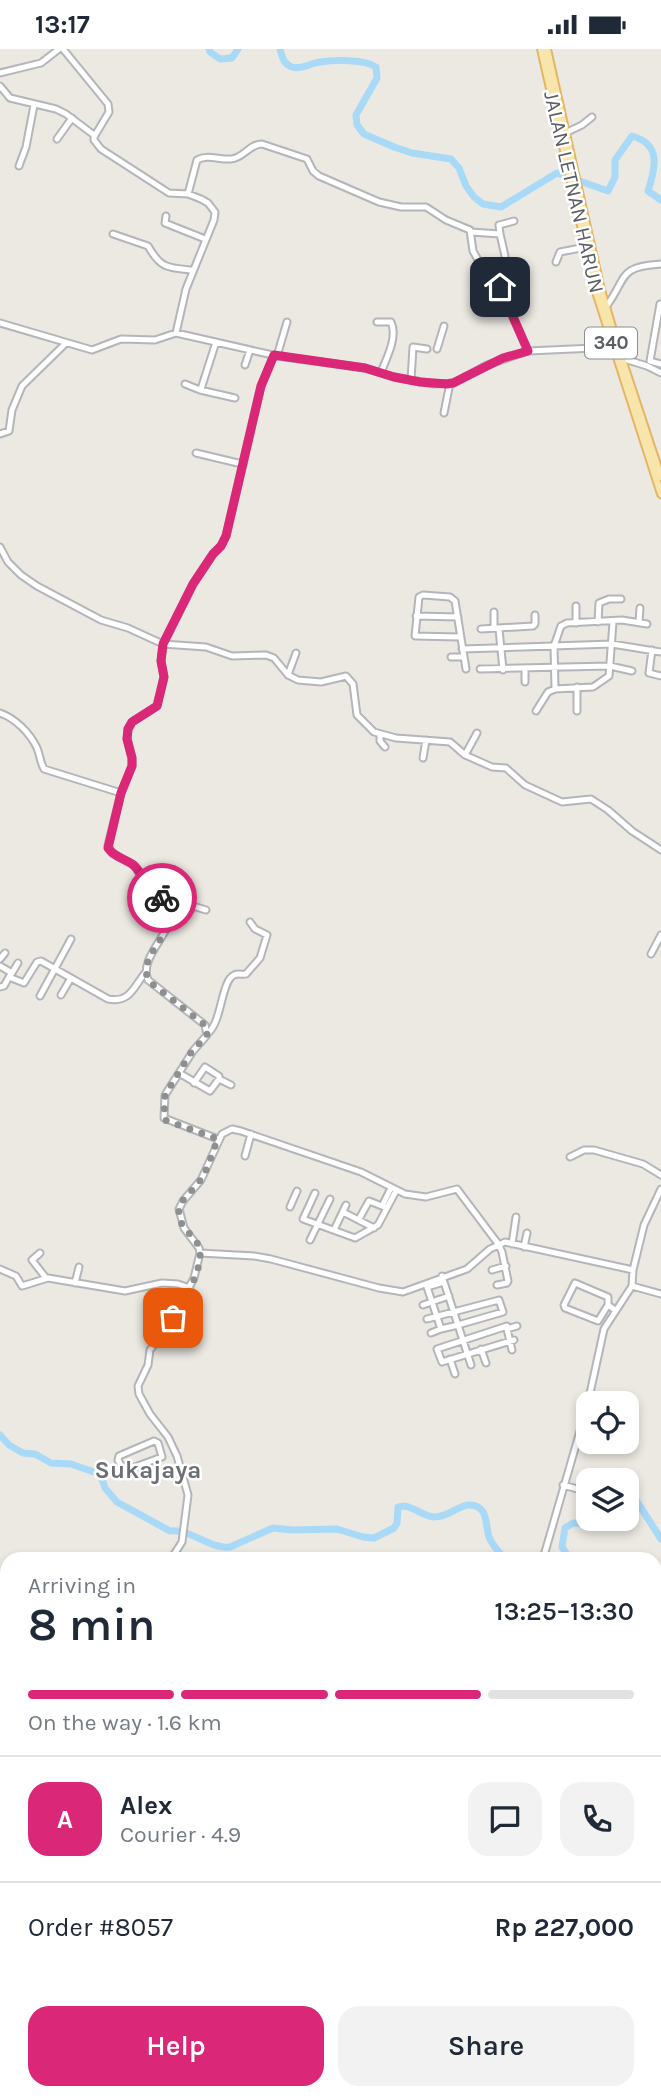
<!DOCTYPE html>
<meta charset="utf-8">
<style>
:root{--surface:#fff;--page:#f2f2f3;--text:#1f2937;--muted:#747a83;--line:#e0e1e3;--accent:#db2777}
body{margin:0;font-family:Karla,sans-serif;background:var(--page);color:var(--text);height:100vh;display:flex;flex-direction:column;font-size:26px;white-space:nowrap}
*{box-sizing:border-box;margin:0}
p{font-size:23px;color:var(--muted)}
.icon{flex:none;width:38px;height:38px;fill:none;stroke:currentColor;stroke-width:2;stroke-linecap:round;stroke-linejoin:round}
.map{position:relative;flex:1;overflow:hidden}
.drawer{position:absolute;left:0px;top:1503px;width:662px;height:548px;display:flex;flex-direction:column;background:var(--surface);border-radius:21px 21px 0 0;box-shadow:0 4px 10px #0003}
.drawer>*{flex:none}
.buttons{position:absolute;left:576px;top:1342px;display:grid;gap:14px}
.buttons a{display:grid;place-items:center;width:63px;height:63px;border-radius:14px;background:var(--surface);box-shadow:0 4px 10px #0003;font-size:35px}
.pin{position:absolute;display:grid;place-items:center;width:60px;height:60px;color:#fff;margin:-30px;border-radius:14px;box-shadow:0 4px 10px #0006}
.courier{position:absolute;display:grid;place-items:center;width:70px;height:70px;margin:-35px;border:5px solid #db2777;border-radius:50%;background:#fff;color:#222;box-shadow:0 2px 9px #0007}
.overview em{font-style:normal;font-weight:600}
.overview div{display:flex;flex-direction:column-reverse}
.overview{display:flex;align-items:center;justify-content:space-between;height:119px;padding:0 28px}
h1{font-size:46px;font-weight:600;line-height:52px}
.bar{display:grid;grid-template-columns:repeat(4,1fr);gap:10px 7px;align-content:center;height:84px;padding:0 28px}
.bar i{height:9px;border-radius:5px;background:var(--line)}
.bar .selected{background:var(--accent)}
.bar p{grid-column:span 4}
.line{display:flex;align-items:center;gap:18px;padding:0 28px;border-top:2px solid var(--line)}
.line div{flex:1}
.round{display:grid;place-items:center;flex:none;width:74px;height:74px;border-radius:21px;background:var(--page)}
.cta{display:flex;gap:14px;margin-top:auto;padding:14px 28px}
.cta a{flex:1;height:80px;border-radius:21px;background:var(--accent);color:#fff;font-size:28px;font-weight:600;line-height:80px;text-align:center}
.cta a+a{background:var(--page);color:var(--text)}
.status{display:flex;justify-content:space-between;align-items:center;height:49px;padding:0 35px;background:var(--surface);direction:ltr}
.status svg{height:19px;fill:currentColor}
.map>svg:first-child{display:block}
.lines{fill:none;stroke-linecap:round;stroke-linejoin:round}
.river{stroke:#a8daf7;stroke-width:7}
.minor-casing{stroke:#b3b5b9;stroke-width:9}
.major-casing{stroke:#e4b663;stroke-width:10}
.minor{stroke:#fff;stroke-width:5}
.major{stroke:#f7e5ac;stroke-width:6}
.done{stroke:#8e8f8f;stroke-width:7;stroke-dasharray:0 12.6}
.route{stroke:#db2777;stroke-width:9}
.labels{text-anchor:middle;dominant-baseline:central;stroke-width:5;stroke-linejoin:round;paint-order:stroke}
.shield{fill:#fff;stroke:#8c8e91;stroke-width:2}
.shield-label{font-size:19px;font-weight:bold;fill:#5b5e62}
.street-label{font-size:21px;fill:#5b5e62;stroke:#fff}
.quarter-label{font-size:24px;font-weight:bold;fill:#6c7074;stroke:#fff}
</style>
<div class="status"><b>13:17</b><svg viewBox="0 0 49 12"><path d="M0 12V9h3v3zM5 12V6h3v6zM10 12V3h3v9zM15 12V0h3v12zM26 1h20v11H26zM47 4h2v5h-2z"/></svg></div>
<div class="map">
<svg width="661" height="2050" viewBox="0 0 661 2050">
<rect width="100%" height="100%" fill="#ece9e2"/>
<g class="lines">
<path class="river" d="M209,0L210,3L220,10L232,9L238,0
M280,0C282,7 283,15 292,18C301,21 311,14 320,13C334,11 365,10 376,18L377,29L356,66L357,76L364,85L394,98L412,104L451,110L459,119L466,137L474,148L483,155L501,158L557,124L608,142L615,128V111L632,87C661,95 656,118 648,142L661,151
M0,1386L9,1396L23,1404L35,1405L51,1414L71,1415L97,1424L102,1430L105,1439L117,1453L170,1482C192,1480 209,1500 230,1498L273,1479L292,1481L337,1480L363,1488L374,1489L394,1479L397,1474L398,1458C412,1454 420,1467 434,1468C450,1468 458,1456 469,1456C489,1456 485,1476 489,1488C492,1496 500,1504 505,1510
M626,1447L636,1451L661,1490
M566,1510V1504L562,1498L565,1479L573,1474L590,1475L595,1470"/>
<g class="minor-casing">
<path id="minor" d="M63,0L108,55L109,63L94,88V91L101,100L169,144L188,145L201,150L208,154L215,163L214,171L186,240L176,284
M0,24L41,14L59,0
M0,37L10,49L56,60L66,65L94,86
M563,85L582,76L592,68
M57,90L72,69
M19,117L26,98L34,56
M188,145L197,111C208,105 219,111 231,110C244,109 249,95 262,95L307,110L313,122L319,127L379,153L401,158H426L446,171L470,181L473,202L482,218L498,235L528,302
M166,167L165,174L205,190
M471,183L500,185L505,207
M113,185L148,197C161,220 168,219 193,221
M500,185L499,176L514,172
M556,213L560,203L586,198
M660,255L650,312L661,315
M606,258C628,228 617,218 661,215
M377,273H391C398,287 387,309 381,323
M0,274L92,301L121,290L155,291L176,284L277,307L365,319L394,328L434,335L454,334L487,316L528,302L617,298
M437,300L444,277
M277,307L287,273
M618,308L647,317L661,324
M245,316L250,301
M411,331L413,298L427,300
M185,335L200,341L235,349
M201,340L216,293
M444,364L450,334
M0,385L9,382L12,361L22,337L66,294
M196,404L242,415
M0,498L8,513L21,526L37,537L101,571L128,579L163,595L206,598L232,607L266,606L274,609L288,626L298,631L321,633L346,627L353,635L357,666L374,683L396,689L450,693L465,706L492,718L506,719L525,736L562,753L591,750L608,761L632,782L661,801
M576,557V574
M494,563V579
M416,567L458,568
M598,573L599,554L609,550H621
M639,573L640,559
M481,580L533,577L535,575V566
M499,580L503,621
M460,588L415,587L419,548L423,546L450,548L455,552L466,620
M462,600L612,595L661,603
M652,601L649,624L661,627
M451,608H464
M480,620L610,617L632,622
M525,620V633
M288,626L296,604
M577,638V662
M555,640L554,597L561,577L567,574L622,571L647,575
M536,662L548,643L555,640L593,638L609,627L613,573
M0,664C15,669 30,684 37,699C40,706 40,713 44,720L121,744
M380,686V692L385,698
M465,706L477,684
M423,709L426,691
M172,857L180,853L206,861
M651,905L661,886
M0,910L5,904
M0,917L12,924L9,928L24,934L37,913L41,912L108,950C130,954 133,939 145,924
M12,924L18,914
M0,938L4,937L9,928
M61,946L71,929
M40,947L71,890
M208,984C222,973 221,932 234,926C238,924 242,926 246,925L260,909L267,886L255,880L250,873
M179,1024L210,1042L219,1030L231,1036
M194,1034L205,1018L219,1027V1030
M218,1090L164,1069L165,1046L193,1002L207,986L205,976L148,931C138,908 174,883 173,858L163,849L149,841L134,816L112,804L108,796L121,744L132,717V709L127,690L128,680L132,673L157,657L164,628L161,612L163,595L193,535L213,505L221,497L226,487L261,337L274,306
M245,1107L251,1085
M570,1108L584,1101H594L643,1115L661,1126
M315,1144L303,1170L355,1189L378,1176L396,1142
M382,1157L391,1139
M290,1158L297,1142
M343,1163L374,1179
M359,1170L369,1152L387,1159
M334,1181L346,1156
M310,1191L330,1150
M512,1195L516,1168
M524,1198L527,1184
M40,1204L32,1211L46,1229
M200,1204L254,1207L271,1210L379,1239L403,1243L467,1220L490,1200L505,1193L633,1221L632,1237L604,1280L587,1358L543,1510
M0,1220L16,1227L22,1237L48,1229L125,1242L162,1234L178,1235L190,1239
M492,1221L506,1217
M633,1221L644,1176L661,1140
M75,1234L79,1218
M426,1235L441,1280L458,1276L442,1227
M632,1237L661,1245
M427,1238L444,1233
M423,1256L449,1247
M608,1256L598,1272L565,1259L564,1256L575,1234L608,1248V1256L615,1261
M427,1270L499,1251L503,1263L458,1276L471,1316
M507,1280L512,1301
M431,1284L441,1280
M514,1291L442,1313L437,1300L507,1277V1280L517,1277
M481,1300L486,1314
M450,1310L455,1325
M154,1392L158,1394L162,1408L124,1422L118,1411L119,1407Z
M563,1436L588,1443
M171,1510L182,1493L188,1446L177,1407L168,1388L150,1365L139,1345L138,1337L148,1316L150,1301L166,1281L194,1229L200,1204L199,1199L184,1179L179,1160L183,1152L201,1131L222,1085L232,1080L241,1082L361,1123L405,1145L426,1148L457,1140L499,1196L502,1203L508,1232L507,1234L497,1236
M654,1593H661
M0,1615L7,1617
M654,1748H661
M661,1752V1758
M0,1827L7,1826
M654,1828L661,1826
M654,2039H661
M561,2050L562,2044"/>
</g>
<g class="major-casing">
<path id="major" d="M541,0L596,243L661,445
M547,0L601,241L618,298L661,428"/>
</g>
<use href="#minor" class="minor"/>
<use href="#major" class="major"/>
</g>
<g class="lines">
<path class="done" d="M162,849L172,856C179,882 133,909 150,933L205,976L208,982L206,988L192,1002L165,1046L164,1068L165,1071L218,1090C212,1103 209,1118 201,1130C195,1141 180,1149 179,1161C177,1176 190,1183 197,1194C209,1212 183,1253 173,1269"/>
<path class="route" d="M162,849C141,837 145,824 132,815C123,809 114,808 108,799L121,744L132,717V709L127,690L128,680L132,673L157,657L164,628L161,612L163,595L193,535L213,505L221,497L226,487L261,337L274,306L365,319L394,328L420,333L447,335L453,334L503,309L528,302L500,238"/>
</g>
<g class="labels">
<rect class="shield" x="585" y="278.5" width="52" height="31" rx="5"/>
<g class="shield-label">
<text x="611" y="294">340</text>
</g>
<g class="street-label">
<text transform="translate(574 143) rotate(77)">JALAN LETNAN HARUN</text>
</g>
<g class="quarter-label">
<text x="148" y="1421">Sukajaya</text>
</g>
</g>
</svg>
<div class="buttons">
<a><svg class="icon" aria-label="locate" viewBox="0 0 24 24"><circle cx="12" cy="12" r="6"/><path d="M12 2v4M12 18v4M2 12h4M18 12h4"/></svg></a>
<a><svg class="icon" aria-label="layers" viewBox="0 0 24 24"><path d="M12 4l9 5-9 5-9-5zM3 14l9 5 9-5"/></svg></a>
</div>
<div class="pin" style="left:173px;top:1269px;background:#ea580c"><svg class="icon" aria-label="bag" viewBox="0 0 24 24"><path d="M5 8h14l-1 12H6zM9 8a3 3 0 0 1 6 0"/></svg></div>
<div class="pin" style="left:500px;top:238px;background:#1f2937"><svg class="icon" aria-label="home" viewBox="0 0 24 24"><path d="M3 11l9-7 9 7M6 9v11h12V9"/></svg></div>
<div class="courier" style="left:162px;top:849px"><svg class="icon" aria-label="bike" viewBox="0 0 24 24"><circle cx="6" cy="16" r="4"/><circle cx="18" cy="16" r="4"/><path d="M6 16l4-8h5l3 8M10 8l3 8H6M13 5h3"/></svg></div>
<section class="drawer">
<div class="overview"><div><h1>8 min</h1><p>Arriving in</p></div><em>13:25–13:30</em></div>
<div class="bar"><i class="selected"></i><i class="selected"></i><i class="selected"></i><i></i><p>On the way · 1.6 km</p></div>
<div class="line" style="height:126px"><b class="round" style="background:var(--accent);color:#fff">A</b><div><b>Alex</b><p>Courier · 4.9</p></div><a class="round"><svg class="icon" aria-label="chat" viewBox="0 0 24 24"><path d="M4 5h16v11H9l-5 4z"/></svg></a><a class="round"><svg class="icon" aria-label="phone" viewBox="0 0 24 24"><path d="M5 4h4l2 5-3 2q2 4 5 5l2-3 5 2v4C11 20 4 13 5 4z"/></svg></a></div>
<div class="line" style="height:91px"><div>Order #8057</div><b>Rp 227,000</b></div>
<div class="cta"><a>Help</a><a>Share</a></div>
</section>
</div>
